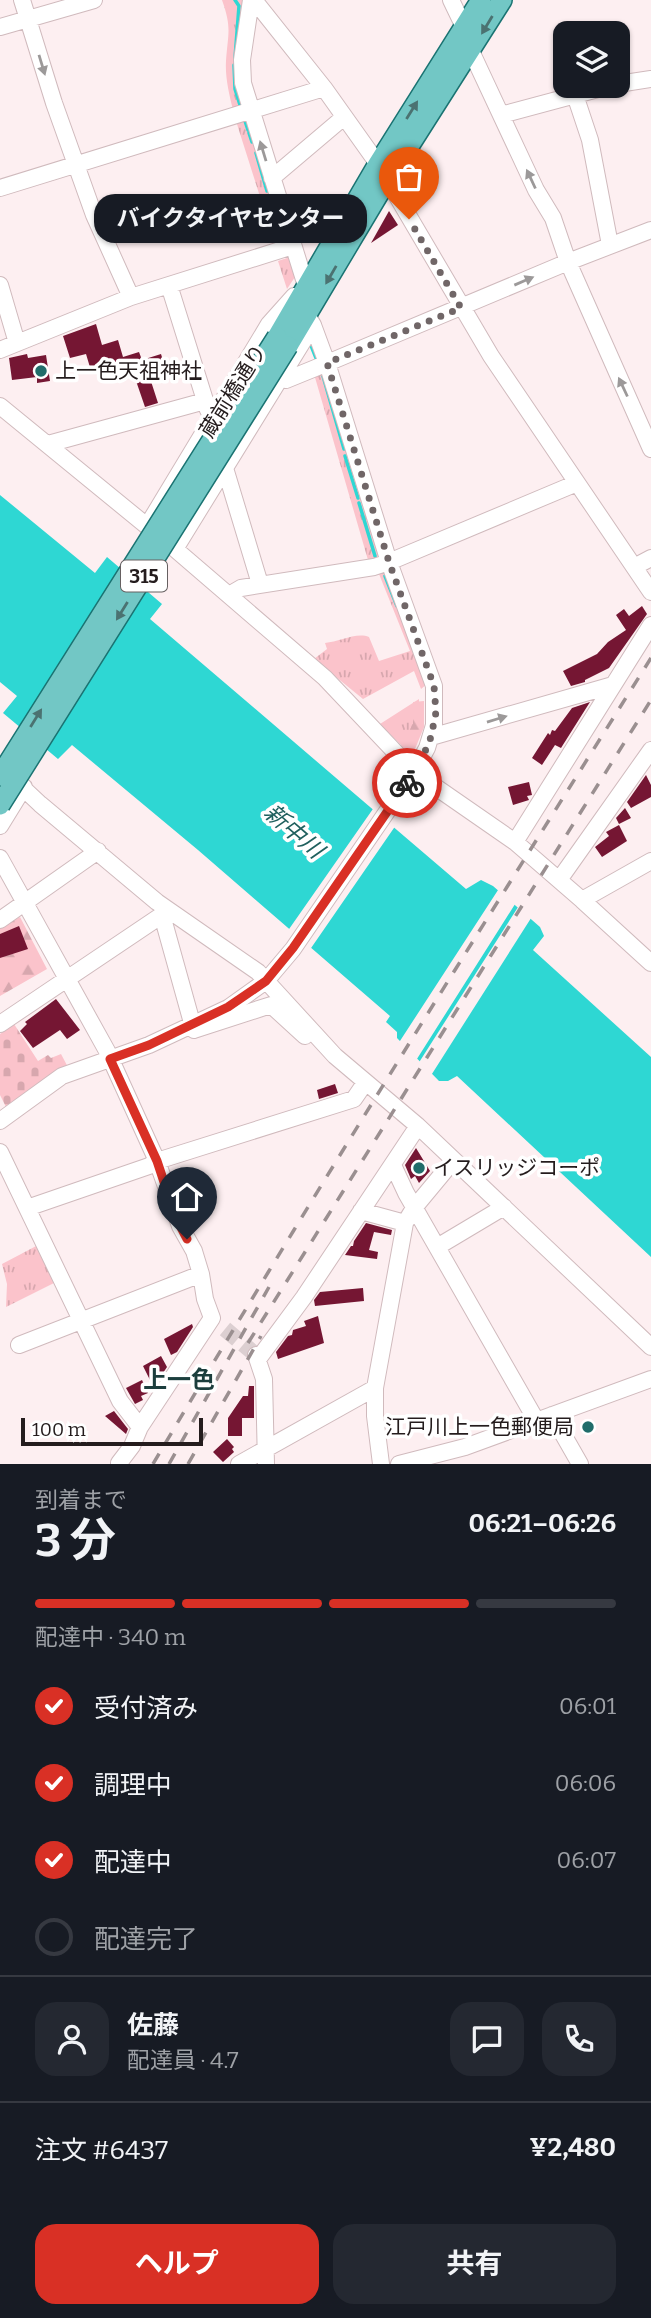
<!DOCTYPE html>
<html lang="ja">
<meta charset="utf-8">
<style>
:root{--surface:#171b24;--page:#242831;--text:#f1f3f6;--muted:#9ea1a6;--line:#363941;--accent:#d93025}
body{margin:0;font-family:Bitter,"Noto Sans JP",serif;background:var(--page);color:var(--text);height:100vh;display:flex;flex-direction:column;font-size:26px;white-space:nowrap}
*{box-sizing:border-box;margin:0}
p{font-size:23px;color:var(--muted)}
.icon{flex:none;width:38px;height:38px;fill:none;stroke:currentColor;stroke-width:2;stroke-linecap:round;stroke-linejoin:round}
.map{position:relative;height:1464px;overflow:hidden}
.side{display:flex;flex-direction:column;background:var(--surface);flex:1}
.side>*{flex:none}
.buttons{position:absolute;left:553px;top:21px;display:grid;gap:14px}
.buttons a{display:grid;place-items:center;width:77px;height:77px;border-radius:14px;background:var(--surface);box-shadow:0 2px 5px #0004;font-size:35px}
.scale{position:absolute;left:21px;bottom:18px;width:182px;box-sizing:border-box;padding-left:7px;border:4px solid #241c1d;border-top:0;font-size:19px;line-height:24px;white-space:nowrap;color:#241c1d;-webkit-text-stroke:5px #fff;paint-order:stroke}
.pin{position:absolute;display:grid;place-items:center;width:60px;height:60px;color:#fff;margin:-72px -30px;border-radius:50% 50% 50% 0;rotate:-45deg;box-shadow:0 0 7px #0007}
.pin .icon{rotate:45deg}
.courier{position:absolute;display:grid;place-items:center;width:70px;height:70px;margin:-35px;border:5px solid #d93025;border-radius:50%;background:#fff;color:#222;box-shadow:0 2px 9px #0007}
.bubble{position:absolute;height:49px;border-radius:21px;background:var(--surface);box-shadow:0 2px 5px #0004;font-size:23px;font-weight:700;line-height:49px;text-align:center}
.headline em{font-style:normal;font-weight:700}
.headline div{display:flex;flex-direction:column-reverse}
.headline{display:flex;align-items:center;justify-content:space-between;height:119px;padding:0 35px}
h1{font-size:46px;font-weight:700;line-height:52px}
.bar{display:grid;grid-template-columns:repeat(4,1fr);gap:10px 7px;align-content:center;height:84px;padding:0 35px}
.bar i{height:9px;border-radius:5px;background:var(--line)}
.bar .active{background:var(--accent)}
.bar p{grid-column:span 4}
.line{display:flex;align-items:center;gap:18px;padding:0 35px;border-top:2px solid var(--line)}
.line div{flex:1}
.round{display:grid;place-items:center;flex:none;width:74px;height:74px;border-radius:21px;background:var(--page)}
ol{padding:0 35px;list-style:none}
li{display:flex;align-items:center;gap:21px;height:77px}
li p{margin-inline-start:auto}
li .icon{padding:7px;border-radius:50%;background:var(--accent);color:#fff;stroke-width:4}
li:last-child{color:var(--muted)}
li i{width:38px;height:38px;border:4px solid var(--line);border-radius:50%}
.primary-button{display:flex;gap:14px;margin-top:auto;padding:14px 35px}
.primary-button a{flex:1;height:80px;border-radius:21px;background:var(--accent);color:#fff;font-size:28px;font-weight:700;line-height:80px;text-align:center}
.primary-button a+a{background:var(--page);color:var(--text)}
.map>svg:first-child{display:block}
.grass{fill:url(#grass-tufts)}
.forest{fill:url(#forest-firs)}
.cemetery{fill:url(#cemetery-stones)}
.water{fill:#2ed7d3}
.pier{fill:#fdeff1}
.lines{fill:none;stroke-linecap:round;stroke-linejoin:round}
.stream{stroke:#2ed7d3;stroke-width:3.5}
.building{fill:#751633}
.minor-tunnel{stroke:#dccfd1;stroke-width:16;stroke-dasharray:16 8;stroke-linecap:butt}
.minor-casing{stroke:#d0babd;stroke-width:18}
.major-casing{stroke:#1a7372;stroke-width:22}
.minor{stroke:#fff;stroke-width:16}
.major{stroke:#72c7c5;stroke-width:19}
.rail{stroke:#9a8f90;stroke-width:3.5;stroke-dasharray:12 12;stroke-linecap:butt}
.major-bridge-casing{stroke:#1a7372;stroke-width:22;stroke-linecap:butt}
.major-bridge{stroke:#72c7c5;stroke-width:19}
.oneway{fill:#4b7271}
.oneway2{fill:#9c9999}
.done{stroke:#706667;stroke-width:7;stroke-dasharray:0 12.6}
.route{stroke:#d93025;stroke-width:9}
.poi-dot{fill:#206c6a;stroke:#fff;stroke-width:2.5}
.labels{text-anchor:middle;dominant-baseline:central;stroke-width:7;stroke-linejoin:round;paint-order:stroke}
.shield{fill:#fff;stroke:#666061;stroke-width:2}
.shield-label{font-size:19px;font-weight:bold;fill:#241c1d}
.poi-label{font-size:21px;fill:#241c1d;stroke:#fff;text-anchor:start}
.street-label{font-size:21px;fill:#241c1d;stroke:#fff}
.water-label{font-size:23px;font-style:italic;fill:#20605e;stroke:#fff}
.quarter-label{font-size:24px;font-weight:bold;fill:#1c3e3d;stroke:#fff}
</style>
<div class="map">
<svg width="651" height="1464" viewBox="0 0 651 1464">
<defs>
<pattern id="grass-tufts" width="24" height="20" patternUnits="userSpaceOnUse" patternTransform="scale(1.75)"><rect width="24" height="20" fill="#fbc3cb"/><path d="M3 7l-1-3M5 7V3M7 7l1-3M15 17l-1-3M17 17v-4M19 17l1-3" fill="none" stroke="#d7a7ae"/></pattern>
<pattern id="forest-firs" width="22" height="20" patternUnits="userSpaceOnUse" patternTransform="scale(1.75)"><rect width="22" height="20" fill="#fbc3cb"/><path d="M5 1l3.5 6h-7zM16 11l3.5 6h-7z" fill="#d7a7ae"/></pattern>
<pattern id="cemetery-stones" width="16" height="16" patternUnits="userSpaceOnUse" patternTransform="scale(1.75)"><rect width="16" height="16" fill="#fbc3cb"/><path d="M2 7V4a2 2 0 0 1 4 0v3zM10 15v-3a2 2 0 0 1 4 0v3z" fill="#d7a7ae"/></pattern>
</defs>
<rect width="100%" height="100%" fill="#fdeff1"/>
<path class="grass" d="M222,0H245L244,105L233,110C229,94 225,77 226,61C228,33 232,28 222,0Z
M245,119L249,121L286,240L275,244L236,121Z
M287,258H291L297,274L287,289L278,261Z
M322,372L327,376L380,555L375,560H368L314,374Z
M379,574H386L427,684L421,689L414,671L363,699L314,659L327,649L325,643C339,642 356,632 369,637L379,661L410,651Z
M419,699V708L407,751L380,724Z
M40,1244L58,1281L6,1307L7,1284L2,1264Z"/>
<path class="forest" d="M424,701V727L413,754L401,746L413,724V702Z
M20,917L47,969L0,996V927Z"/>
<path class="cemetery" d="M14,1024L38,1061L48,1055L51,1058L61,1054L70,1071L8,1111L0,1095V1034Z"/>
<path class="water" d="M0,495L95,573L107,557L162,604L150,619L466,889L481,880L493,886L540,927L544,936L533,950L651,1057V1257L457,1076L448,1081H439L397,1038V1032L386,1022L390,1016L198,850L72,745L58,759L3,713L17,696L0,682Z"/>
<path class="pier" d="M375,806L396,825L309,951L287,932Z
M500,887L517,901L415,1062L398,1044Z
M520,904L533,915L430,1077L418,1064Z"/>
<g class="lines">
<path class="stream" d="M235,58L239,6L235,0
M234,65L235,89L240,105
M245,121L248,130
M249,133L252,142
M256,153L267,191
M270,200L281,230L282,239
M310,343L316,358
M323,376L344,449
M345,456L358,498
M359,503L375,556
M385,576L397,606"/>
</g>
<path class="building" d="M389,211L398,225L371,243Z
M96,324L102,345L118,340L123,357L139,352L142,360L161,354L165,367L148,372L158,403L145,407L134,375L130,376L127,368L115,372L113,367L92,374L86,354L70,358L63,336Z
M27,354L28,358L46,355L50,381L37,383V377L12,380L9,358Z
M642,606L647,614L609,668L585,680V682L571,686L563,671L597,654L608,642L626,630L616,615L624,609L629,616Z
M590,702L561,748L555,745L542,765L532,758L548,733L550,735L552,730L555,731L572,708Z
M646,775L651,785V797L631,808L627,802Z
M529,782L532,795L527,796L529,800L513,805L508,787Z
M625,808L631,818L619,824L616,818Z
M619,825L627,841L602,857L595,847L609,836L606,832Z
M19,926L28,949L0,958V934Z
M56,999L80,1030L67,1039L60,1030L33,1048L20,1031L27,1024L25,1022Z
M335,1084L338,1093L319,1099L317,1090Z
M416,1148L430,1171L419,1183L415,1176L411,1179L405,1165Z
M366,1223L392,1230L391,1235L374,1232L369,1250L378,1252L377,1259L345,1255L351,1246H353L354,1241Z
M363,1288L364,1301L315,1306L314,1300L320,1292Z
M318,1316L324,1343L278,1359L276,1352L288,1336L292,1335L293,1330L306,1326L304,1321Z
M192,1324L193,1327L177,1352L171,1355L164,1339Z
M161,1356L167,1367L161,1376L150,1380L143,1366Z
M142,1380L148,1393L141,1396L143,1400L135,1404L126,1388Z
M249,1386H254V1418H242V1436H228V1418L243,1396H248Z
M114,1411L128,1429L126,1434L105,1416Z
M227,1439L234,1447L232,1449L234,1452L223,1462L213,1452Z"/>
<g class="lines">
<path class="minor-tunnel" d="M225,1329L256,1355"/>
<g class="minor-casing">
<path id="minor" d="M22,0L54,103L94,215L131,297
M251,0L242,60L243,83L306,286
M254,0L324,88L378,164L491,356L651,592
M451,0L464,27
M0,27L94,0
M471,51L536,190L553,218L568,262L651,449
M618,84L651,79
M575,95L590,140L610,245
M501,115L609,86
M272,178L344,117
M0,188L324,88
M0,285L17,343
M169,285L208,410
M0,350L131,297L293,246
M282,379L286,380L313,369L568,262L651,230
M0,406L175,549L325,678L414,772L515,842L582,900L651,861
M48,444L205,401
M225,468L260,584
M152,518L269,324L294,296
M175,549L313,325L310,320
M634,567L651,558
M229,595L241,588L374,567L389,562L577,483
M431,737L613,685
M7,773L40,804L157,902L258,972L335,1056L418,1126L651,1347
M0,826L24,787
M515,842L651,625
M0,858L107,1051L157,1161L180,1226L194,1251L201,1274L205,1299L212,1318L140,1427L132,1446L119,1463
M559,880L651,750
M582,900L651,963
M168,910L162,915L194,1030L271,1005L305,1036
M0,920L98,851
M0,1024L162,915
M0,1121L62,1076L149,1045L228,1008L266,981L293,949L414,772L427,748L434,725V686L389,562L327,363L313,325
M0,1152L120,1401L140,1427
M393,1165L406,1193L536,1420
M27,1208L149,1166L157,1161L354,1099L365,1083
M361,1211L405,1223
M437,1247L504,1207
M19,1345L201,1274
M256,1355L264,1379L266,1464
M259,1358L304,1297L418,1126
M552,1415L580,1464
M239,1464L375,1388
M381,1464L375,1416V1388L405,1223L414,1208L453,1161
M399,1464L465,1447L651,1379"/>
</g>
<g class="major-casing">
<path id="major" d="M277,337L378,164L481,0
M288,346L378,195L502,0"/>
</g>
<use href="#minor" class="minor"/>
<use href="#major" class="major"/>
<path class="rail" d="M248,1343L651,700
M153,1464C314,1192 483,925 651,658
M169,1464L269,1287
M188,1464L261,1336"/>
<g class="major-bridge-casing">
<path id="major-bridge" d="M0,776L277,337
M0,805L288,346"/>
</g>
<use href="#major-bridge" class="major-bridge"/>
</g>
<defs><path id="oneway-solid" d="M-6-.8H1V-3.2L6.5 0L1 3.2V.8H-6Z" transform="scale(1.75)"/></defs>
<g class="oneway">
<use href="#oneway-solid" transform="translate(487 25) rotate(121)"/>
<use href="#oneway-solid" transform="translate(412 110) rotate(-58)"/>
<use href="#oneway-solid" transform="translate(331 275) rotate(120)"/>
<use href="#oneway-solid" transform="translate(122 611) rotate(122)"/>
<use href="#oneway-solid" transform="translate(36 718) rotate(-58)"/>
</g>
<g class="oneway2">
<use href="#oneway-solid" transform="translate(42 65) rotate(73)"/>
<use href="#oneway-solid" transform="translate(263 151) rotate(-107)"/>
<use href="#oneway-solid" transform="translate(531 179) rotate(-115)"/>
<use href="#oneway-solid" transform="translate(524 281) rotate(-23)"/>
<use href="#oneway-solid" transform="translate(623 387) rotate(-115)"/>
<use href="#oneway-solid" transform="translate(497 719) rotate(-17)"/>
</g>
<g class="lines">
<path class="done" d="M407,783L421,761L431,737L436,712L434,686L389,562L327,363L461,308L409,219"/>
<path class="route" d="M187,1239L176,1218L157,1161L110,1059L149,1045L228,1007L266,981L293,948L407,783"/>
</g>
<g class="poi-dot">
<circle cx="41" cy="371" r="7"/>
<circle cx="419" cy="1168" r="7"/>
<circle cx="588" cy="1427" r="7"/>
</g>
<g class="labels">
<rect class="shield" x="121" y="560.5" width="46" height="31" rx="5"/>
<g class="shield-label">
<text x="144" y="576">315</text>
</g>
<g class="poi-label">
<text x="55" y="371">上一色天祖神社</text>
<text x="433" y="1168">イスリッジコーポ</text>
<text x="574" y="1427" text-anchor="end">江戸川上一色郵便局</text>
</g>
<g class="street-label">
<text transform="translate(233 391) rotate(-58)">蔵前橋通り</text>
</g>
<g class="water-label">
<text transform="translate(294 831) rotate(41)">新中川</text>
</g>
<g class="quarter-label">
<text x="179" y="1380">上一色</text>
</g>
</g>
</svg>
<div class="buttons">
<a><svg class="icon" aria-label="layers" viewBox="0 0 24 24"><path d="M12 4l9 5-9 5-9-5zM3 14l9 5 9-5"/></svg></a>
</div>
<div class="scale">100 m</div>
<div class="pin" style="left:409px;top:219px;background:#ea580c"><svg class="icon" aria-label="bag" viewBox="0 0 24 24"><path d="M5 8h14l-1 12H6zM9 8a3 3 0 0 1 6 0"/></svg></div>
<div class="pin" style="left:187px;top:1239px;background:#1f2937"><svg class="icon" aria-label="home" viewBox="0 0 24 24"><path d="M3 11l9-7 9 7M6 9v11h12V9"/></svg></div>
<div class="courier" style="left:407px;top:783px"><svg class="icon" aria-label="bike" viewBox="0 0 24 24"><circle cx="6" cy="16" r="4"/><circle cx="18" cy="16" r="4"/><path d="M6 16l4-8h5l3 8M10 8l3 8H6M13 5h3"/></svg></div>
<div class="bubble" style="left:94px;top:194px;width:273px">バイクタイヤセンター</div>
</div>
<section class="side">
<div class="headline"><div><h1>3 分</h1><p>到着まで</p></div><em>06:21–06:26</em></div>
<div class="bar"><i class="active"></i><i class="active"></i><i class="active"></i><i></i><p>配達中 · 340 m</p></div>
<ol>
<li><svg class="icon" aria-label="check" viewBox="0 0 24 24"><path d="M5 12l5 5 9-10"/></svg>受付済み<p>06:01</p></li>
<li><svg class="icon" aria-label="check" viewBox="0 0 24 24"><path d="M5 12l5 5 9-10"/></svg>調理中<p>06:06</p></li>
<li><svg class="icon" aria-label="check" viewBox="0 0 24 24"><path d="M5 12l5 5 9-10"/></svg>配達中<p>06:07</p></li>
<li><i></i>配達完了</li>
</ol>
<div class="line" style="height:126px"><a class="round"><svg class="icon" aria-label="person" viewBox="0 0 24 24"><circle cx="12" cy="8" r="4"/><path d="M4 21q1-7 8-7t8 7"/></svg></a><div><b>佐藤</b><p>配達員 · 4.7</p></div><a class="round"><svg class="icon" aria-label="chat" viewBox="0 0 24 24"><path d="M4 5h16v11H9l-5 4z"/></svg></a><a class="round"><svg class="icon" aria-label="phone" viewBox="0 0 24 24"><path d="M5 4h4l2 5-3 2q2 4 5 5l2-3 5 2v4C11 20 4 13 5 4z"/></svg></a></div>
<div class="line" style="height:91px"><div>注文 #6437</div><b>¥2,480</b></div>
<div class="primary-button"><a>ヘルプ</a><a>共有</a></div>
</section>
